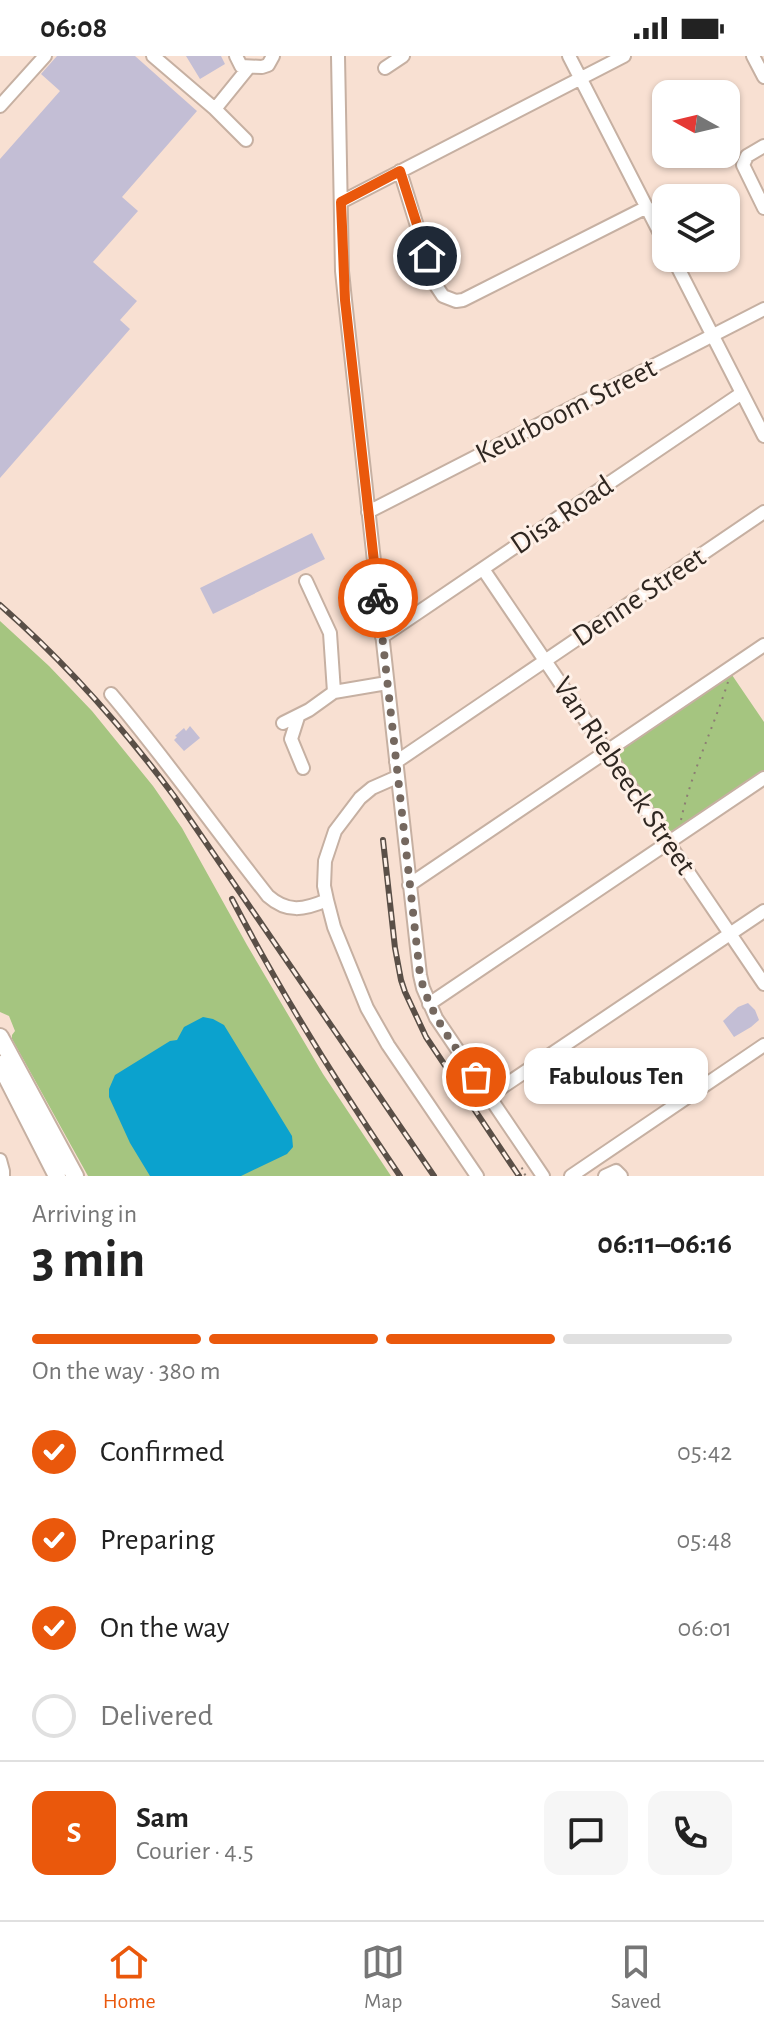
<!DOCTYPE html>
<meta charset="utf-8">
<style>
:root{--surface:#fff;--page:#f6f6f6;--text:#222;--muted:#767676;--line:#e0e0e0;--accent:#ea580c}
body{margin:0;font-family:"Alegreya Sans",sans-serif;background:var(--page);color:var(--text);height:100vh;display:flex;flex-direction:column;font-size:30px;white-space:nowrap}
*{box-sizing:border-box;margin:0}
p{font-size:26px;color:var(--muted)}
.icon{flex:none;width:44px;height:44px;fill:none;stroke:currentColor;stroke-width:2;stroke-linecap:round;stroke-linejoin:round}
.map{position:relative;height:1120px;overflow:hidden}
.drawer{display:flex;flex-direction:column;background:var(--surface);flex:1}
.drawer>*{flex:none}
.needle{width:52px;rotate:278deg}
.tools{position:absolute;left:652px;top:24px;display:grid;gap:16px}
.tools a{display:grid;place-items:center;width:88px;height:88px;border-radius:16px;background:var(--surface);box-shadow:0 2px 6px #0004;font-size:40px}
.pin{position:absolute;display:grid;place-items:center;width:68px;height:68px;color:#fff;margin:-34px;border:4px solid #fff;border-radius:50%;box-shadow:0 2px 8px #0007}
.courier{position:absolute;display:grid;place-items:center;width:80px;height:80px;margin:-40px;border:6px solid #ea580c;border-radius:50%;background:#fff;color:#222;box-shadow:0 2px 10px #0007}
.bubble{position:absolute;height:56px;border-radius:16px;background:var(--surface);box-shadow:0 2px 6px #0004;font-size:26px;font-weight:700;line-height:56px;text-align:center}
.overview em{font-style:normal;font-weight:700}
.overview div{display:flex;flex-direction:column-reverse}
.overview{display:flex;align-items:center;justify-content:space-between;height:136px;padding:0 32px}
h1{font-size:52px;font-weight:700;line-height:60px}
.bar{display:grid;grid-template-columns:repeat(4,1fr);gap:12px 8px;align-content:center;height:96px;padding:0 32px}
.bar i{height:10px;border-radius:6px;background:var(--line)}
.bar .on{background:var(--accent)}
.bar p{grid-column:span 4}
.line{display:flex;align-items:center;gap:20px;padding:0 32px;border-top:2px solid var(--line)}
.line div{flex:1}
.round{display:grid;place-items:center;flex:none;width:84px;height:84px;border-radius:16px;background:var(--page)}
ol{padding:0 32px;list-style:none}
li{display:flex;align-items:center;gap:24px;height:88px}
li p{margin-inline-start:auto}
li .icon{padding:8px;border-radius:50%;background:var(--accent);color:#fff;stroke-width:4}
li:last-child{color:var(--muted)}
li i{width:44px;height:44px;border:4px solid var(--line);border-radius:50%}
.status{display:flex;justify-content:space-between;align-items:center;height:56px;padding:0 40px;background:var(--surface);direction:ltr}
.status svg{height:22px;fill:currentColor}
.tabs{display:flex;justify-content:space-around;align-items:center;height:112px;border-top:2px solid var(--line);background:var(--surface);font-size:22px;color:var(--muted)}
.tabs a{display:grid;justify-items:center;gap:4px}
.tabs .on{color:var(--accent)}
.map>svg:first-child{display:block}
.green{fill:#a5c580}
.water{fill:#0ba2ce}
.building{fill:#c3bed5}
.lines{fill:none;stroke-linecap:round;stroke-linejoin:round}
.minor-casing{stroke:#c6b0a2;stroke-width:16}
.major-casing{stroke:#c6b0a2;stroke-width:20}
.path{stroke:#8c7d73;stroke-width:2;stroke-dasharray:2 6;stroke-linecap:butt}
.minor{stroke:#fff;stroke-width:12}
.major{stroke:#fff;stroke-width:16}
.rail-casing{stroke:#5a4f47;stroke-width:6}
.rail{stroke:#fef0e7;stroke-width:3;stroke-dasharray:9;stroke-linecap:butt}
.done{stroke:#75685f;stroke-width:8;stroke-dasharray:0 14.4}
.route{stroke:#ea580c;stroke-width:10}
.labels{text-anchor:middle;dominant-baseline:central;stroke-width:6;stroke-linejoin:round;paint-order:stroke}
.street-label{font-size:30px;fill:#2f2721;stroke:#fef0e7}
</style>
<div class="status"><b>06:08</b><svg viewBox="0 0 49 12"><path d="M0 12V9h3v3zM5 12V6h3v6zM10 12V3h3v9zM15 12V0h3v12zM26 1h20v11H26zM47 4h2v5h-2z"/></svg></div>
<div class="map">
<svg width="764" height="1120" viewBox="0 0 764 1120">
<rect width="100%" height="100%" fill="#f8e0d2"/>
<path class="green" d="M0,565L49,610L92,655L153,730L182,772L247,889L323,1018L391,1120H88L12,983V979L15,975L9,960L0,956Z
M732,619L764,666V716L678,774L670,775L665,772L620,706V694Z"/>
<path class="water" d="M203,961L213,963L224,969L292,1080L293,1091L287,1098L241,1120H150L130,1087L109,1041V1033L115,1019L170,985L177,984L184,971Z"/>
<path class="building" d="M57,0H135L197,55L122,141L138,155L93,206L137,245L120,264L130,273L0,422V103L60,35L41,18Z
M186,0H221L225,8L200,23Z
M312,477L325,503L213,558L200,532Z
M190,670L200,682L184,695L174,684L177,681L175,680L184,672L186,675Z
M748,947L755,954L759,964L751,971L734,981L723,965L738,951Z"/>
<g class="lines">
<g class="minor-casing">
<path id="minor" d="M153,0L215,53
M236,0L241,10L262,11L268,9L273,0
M338,0L342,215L345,244L420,919L423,932L436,962L543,1120
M569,0L666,189
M753,0L764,21
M385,12L403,0
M0,50L45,0
M246,84L215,53L249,11
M764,90L747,100L743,109L764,152
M400,115L435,228L443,240L456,245L463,244L647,151
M341,146L624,0
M673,202L764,380
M368,456L764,253
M483,513L764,928
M306,525L330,577L334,636
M382,581L742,337
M111,638C166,703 215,773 268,840C287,857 304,854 327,844
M298,661L291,683L303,712
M283,667L309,654L334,636L387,627
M396,706L764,456
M397,721L372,732L360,742L335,775L325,805L324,830L327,844L334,871L367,952L388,989L477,1120
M409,829L764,589
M429,948L764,722
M489,1040L764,855
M0,1104L3,1115V1120
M571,1120L764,989
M605,1120L616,1115L621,1120"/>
</g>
<g class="major-casing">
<path id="major" d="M0,981L75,1120
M0,1008L57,1120"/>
</g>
<path class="path" d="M681,764C691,717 713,673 728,626
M523,1112L521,1113L526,1120"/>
<use href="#minor" class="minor"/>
<use href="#major" class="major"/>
<g class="rail-casing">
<path id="rail" d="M0,549C65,606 122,670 174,740L434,1120
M383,784L395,892L401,924L405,936L426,981L519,1120
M232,843C283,941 338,1029 400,1120"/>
</g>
<use href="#rail" class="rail"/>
</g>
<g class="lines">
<path class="done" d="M378,542L420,919C429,958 454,989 476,1021"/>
<path class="route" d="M378,542L345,244L341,146L400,115L427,200"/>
</g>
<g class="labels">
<g class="street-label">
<text transform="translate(566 355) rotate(-27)">Keurboom Street</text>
<text transform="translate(562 459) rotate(-34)">Disa Road</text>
<text transform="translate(639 541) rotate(-34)">Denne Street</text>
<text transform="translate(624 720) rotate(56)">Van Riebeeck Street</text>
</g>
</g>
</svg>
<div class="tools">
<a><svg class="needle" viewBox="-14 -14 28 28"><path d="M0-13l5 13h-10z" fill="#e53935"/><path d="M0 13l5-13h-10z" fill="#767676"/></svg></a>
<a><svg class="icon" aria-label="layers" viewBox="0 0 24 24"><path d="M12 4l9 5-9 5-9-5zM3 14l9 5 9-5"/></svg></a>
</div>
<div class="pin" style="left:476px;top:1021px;background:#ea580c"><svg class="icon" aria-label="bag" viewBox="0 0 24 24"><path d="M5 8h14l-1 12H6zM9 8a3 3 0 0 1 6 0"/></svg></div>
<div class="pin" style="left:427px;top:200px;background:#1f2937"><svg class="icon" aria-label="home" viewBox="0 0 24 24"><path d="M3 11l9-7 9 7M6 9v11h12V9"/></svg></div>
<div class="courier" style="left:378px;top:542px"><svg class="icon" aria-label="bike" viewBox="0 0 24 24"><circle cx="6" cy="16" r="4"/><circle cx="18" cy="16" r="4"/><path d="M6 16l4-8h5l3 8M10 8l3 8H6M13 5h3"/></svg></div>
<div class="bubble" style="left:524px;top:992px;width:184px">Fabulous Ten</div>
</div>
<section class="drawer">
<div class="overview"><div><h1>3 min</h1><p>Arriving in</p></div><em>06:11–06:16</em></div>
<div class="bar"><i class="on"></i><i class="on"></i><i class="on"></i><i></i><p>On the way · 380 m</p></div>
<ol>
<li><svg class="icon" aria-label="check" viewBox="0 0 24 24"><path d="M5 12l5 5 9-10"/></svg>Confirmed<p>05:42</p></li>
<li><svg class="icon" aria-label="check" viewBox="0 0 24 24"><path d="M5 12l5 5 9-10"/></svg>Preparing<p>05:48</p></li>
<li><svg class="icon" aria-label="check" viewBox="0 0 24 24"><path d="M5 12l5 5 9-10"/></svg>On the way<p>06:01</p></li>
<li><i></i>Delivered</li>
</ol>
<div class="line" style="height:144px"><b class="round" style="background:var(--accent);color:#fff">S</b><div><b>Sam</b><p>Courier · 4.5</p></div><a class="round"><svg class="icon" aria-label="chat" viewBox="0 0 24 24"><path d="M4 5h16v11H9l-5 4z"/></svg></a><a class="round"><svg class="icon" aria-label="phone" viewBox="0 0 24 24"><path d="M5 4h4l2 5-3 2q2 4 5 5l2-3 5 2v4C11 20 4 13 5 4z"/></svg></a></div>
</section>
<nav class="tabs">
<a class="on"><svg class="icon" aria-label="home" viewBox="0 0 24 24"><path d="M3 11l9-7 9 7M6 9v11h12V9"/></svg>Home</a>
<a><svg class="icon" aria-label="map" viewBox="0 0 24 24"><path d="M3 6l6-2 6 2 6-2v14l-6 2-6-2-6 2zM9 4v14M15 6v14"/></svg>Map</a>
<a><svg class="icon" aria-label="saved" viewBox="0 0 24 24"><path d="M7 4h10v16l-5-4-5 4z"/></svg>Saved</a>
</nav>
